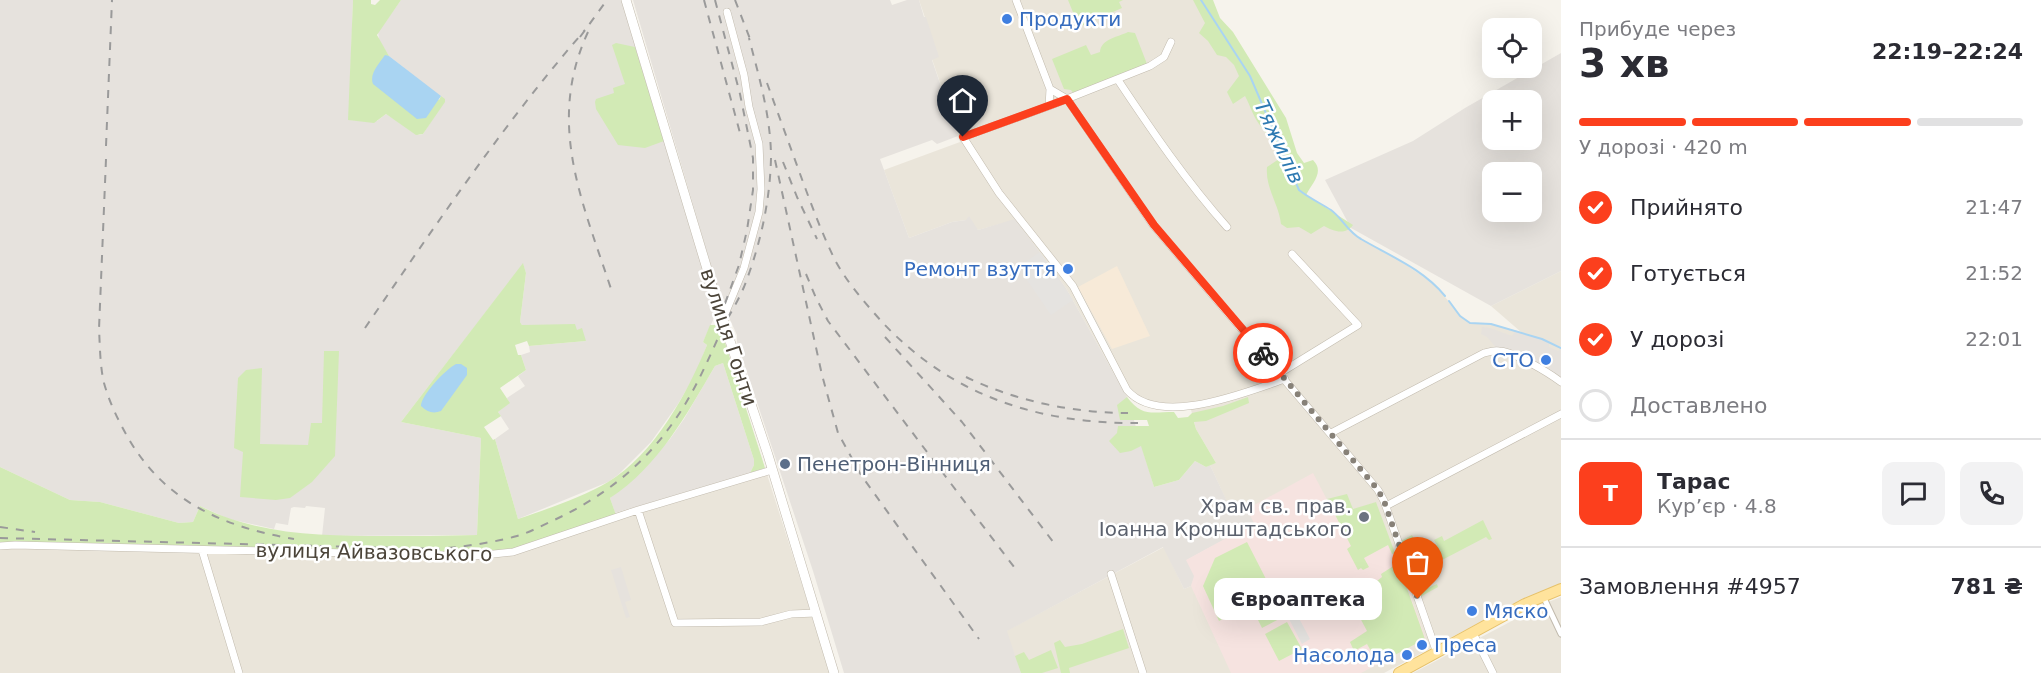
<!DOCTYPE html>
<html lang="uk">
<meta charset="utf-8">
<style>
:root{--surface:#fff;--page:#f2f2f3;--text:#2b2b33;--muted:#7c7c81;--line:#e1e1e2;--accent:#fc3f1d}
body{margin:0;font-family:"DejaVu Sans",sans-serif;background:var(--page);color:var(--text);height:100vh;display:flex;flex-direction:column;font-size:22px;white-space:nowrap}
*{box-sizing:border-box;margin:0}
p{font-size:20px;color:var(--muted)}
.icon{flex:none;width:33px;height:33px;fill:none;stroke:currentColor;stroke-width:2;stroke-linecap:round;stroke-linejoin:round}
.map{position:relative;flex:1;overflow:hidden}
.side{display:flex;flex-direction:column;background:var(--surface);width:480px}
.side>*{flex:none}
.fabs{position:absolute;left:1482px;top:18px;display:grid;gap:12px}
.fabs a{display:grid;place-items:center;width:60px;height:60px;border-radius:12px;background:var(--surface);box-shadow:0 6px 24px #0002;font-size:30px}
.pin{position:absolute;display:grid;place-items:center;width:51px;height:51px;color:#fff;margin:-62px -26px;border-radius:50% 50% 50% 0;rotate:-45deg;box-shadow:0 0 6px #0007}
.pin .icon{rotate:45deg}
.courier{position:absolute;display:grid;place-items:center;width:60px;height:60px;margin:-30px;border:4px solid #fc3f1d;border-radius:50%;background:#fff;color:#222;box-shadow:0 2px 8px #0007}
.bubble{position:absolute;height:42px;border-radius:12px;background:var(--surface);box-shadow:0 6px 24px #0002;font-size:20px;font-weight:700;line-height:42px;text-align:center}
.head em{font-style:normal;font-weight:700}
.head div{display:flex;flex-direction:column-reverse}
.head{display:flex;align-items:center;justify-content:space-between;height:102px;padding:0 18px}
h1{font-size:39px;font-weight:700;line-height:45px}
.bar{display:grid;grid-template-columns:repeat(4,1fr);gap:9px 6px;align-content:center;height:72px;padding:0 18px}
.bar i{height:8px;border-radius:4px;background:var(--line)}
.bar .active{background:var(--accent)}
.bar p{grid-column:span 4}
.line{display:flex;align-items:center;gap:15px;padding:0 18px;border-top:2px solid var(--line)}
.line div{flex:1}
.round{display:grid;place-items:center;flex:none;width:63px;height:63px;border-radius:12px;background:var(--page)}
ol{padding:0 18px;list-style:none}
li{display:flex;align-items:center;gap:18px;height:66px}
li p{margin-inline-start:auto}
li .icon{padding:6px;border-radius:50%;background:var(--accent);color:#fff;stroke-width:4}
li:last-child{color:var(--muted)}
li i{width:33px;height:33px;border:3px solid var(--line);border-radius:50%}
main{display:flex;flex:1;min-height:0}
.map>svg:first-child{display:block}
.residential{fill:#eae5da}
.commercial{fill:#f7ead8}
.industrial{fill:#e6e2dd;fill-rule:evenodd}
.medical{fill:#f6e3e0}
.green{fill:#d2eab5}
.parking{fill:#e5e3e0}
.water{fill:#a9d4f2}
.lines{fill:none;stroke-linecap:round;stroke-linejoin:round}
.stream{stroke:#a9d4f2;stroke-width:2}
.pedestrian-casing{stroke:#c2bbae;stroke-width:7}
.minor-casing{stroke:#c2bbae;stroke-width:8}
.tertiary-casing{stroke:#c2bbae;stroke-width:10}
.primary-casing{stroke:#e6c16a;stroke-width:12}
.pedestrian{stroke:#fff;stroke-width:5}
.minor{stroke:#fff;stroke-width:7}
.tertiary{stroke:#fff;stroke-width:9}
.primary{stroke:#ffe39c;stroke-width:10}
.rail{stroke:#9a9a9a;stroke-width:2;stroke-dasharray:8 8;stroke-linecap:butt}
.done{stroke:#878178;stroke-width:6;stroke-dasharray:0 10.8}
.route{stroke:#fc3f1d;stroke-width:8}
.shop-dot{fill:#3f7fe0;stroke:#fff;stroke-width:2}
.service-dot{fill:#5c6f8a;stroke:#fff;stroke-width:2}
.worship-dot{fill:#6b7280;stroke:#fff;stroke-width:2}
.labels{text-anchor:middle;dominant-baseline:central;stroke-width:5;stroke-linejoin:round;paint-order:stroke}
.shop-label{font-size:20px;fill:#366cbe;stroke:#fff;text-anchor:start}
.street-label{font-size:20px;fill:#4b4439;stroke:#fff}
.service-label{font-size:20px;fill:#4e5e75;stroke:#fff;text-anchor:start}
.worship-label{font-size:20px;fill:#5b616d;stroke:#fff;text-anchor:end}
.water-label{font-size:21px;font-style:italic;fill:#2e7ab2;stroke:#fff}
</style>
<main>
<div class="map">
<svg width="1561" height="673" viewBox="0 0 1561 673">
<rect width="100%" height="100%" fill="#f6f3ec"/>
<path class="residential" d="M919,0H1201L1299,190L1310,199L1332,211L1359,238L1391,255L1433,283L1464,319L1470,323L1491,324L1521,332L1491,306L1561,271V347L1536,337L1561,348V584L1522,600L1384,673H1021L1006,631L1164,547L1184,589L1191,586L1194,576L1232,513L1210,465L1216,463L1196,429L1189,402L1161,404L1141,398L1132,392L1127,397L1066,288L1015,220L978,230L966,220L952,222L909,238L884,170L960,142L932,59L938,56Z
M765,468L830,673H0V544L419,555L616,517L615,513L638,506L652,503Z
M1561,597V673H1413L1546,603Z"/>
<path class="commercial" d="M1117,266L1150,336L1112,349L1078,287Z"/>
<path class="industrial" d="M0,0H353L349,120L377,121L386,114L419,135L423,134L445,100L389,56L379,40L378,32L401,0H626L719,307L703,342L707,345L696,373L678,404L651,442L618,475L608,482L518,519L495,439L509,429L498,412L509,403L507,398L525,386L518,376L526,370L521,355L530,352L529,346L586,341L577,330L522,325L520,322L526,273L523,264L401,422L481,438L477,535L322,536L325,508L306,506L305,508L294,507L291,508L288,525L276,523L274,529L229,519L200,506L193,522L179,523L100,502L70,500L0,467Z
M633,0H890L892,5L907,0H919L924,17H926L939,57L932,60L958,136L937,144L932,140L880,159L909,238L952,222L966,220L969,216L978,230L1015,219L1066,288L1127,397L1154,487L1179,480L1195,461L1206,467L1210,465L1232,512L1246,507L1254,523L1187,560L1195,576L1191,586L1184,589L1163,547L1007,631L1021,673H844L813,571L737,342V335L721,300Z
M1561,53V271L1491,306L1351,228L1325,180L1413,141L1465,108ZM1492,100H1532V140H1492ZM1492,172H1532V212H1492Z
M1482,327L1490,328L1512,336L1515,331L1542,339L1549,343V347L1558,351L1561,348V382L1551,374L1498,350L1487,337L1481,334Z
M723,363L754,460V465L750,473L615,513L610,498L639,473L670,439L684,419L715,366Z
M621,567L631,600L625,602L630,617L626,618L611,570Z"/>
<path class="medical" d="M1313,473L1333,511L1355,509L1376,502L1426,639L1361,673H1231L1191,586L1194,576L1186,560L1254,523L1247,509Z"/>
<path class="green" d="M353,0H371V4L375,5L380,0H401L377,35L389,56H385L439,100L441,96L445,99V102L423,134L416,135L386,114L374,123L348,120Z
M1068,0H1123L1119,2L1122,8L1079,27Z
M1193,0H1213L1220,18L1233,32L1286,118L1297,153L1304,163L1313,160C1325,172 1312,183 1306,195L1353,225C1345,236 1333,231 1324,226L1311,234L1299,227L1287,228L1281,224C1279,204 1265,188 1267,167L1279,159C1273,143 1269,137 1259,124C1253,116 1250,105 1245,96L1233,104L1227,92L1239,76L1234,65L1226,57L1217,55L1208,41L1199,33L1205,23Z
M1128,32L1135,33L1147,64L1074,94L1071,90L1064,89L1052,59L1086,45L1091,55L1100,52C1101,39 1118,37 1128,32Z
M616,43L635,47L664,141L645,148L618,145L596,109L595,102L596,99L614,93L613,88L625,84L612,45Z
M523,263L526,273L520,322L522,325L575,324L577,330L582,328L586,341L529,346L527,341L515,345L518,355H521L526,370L500,388L510,403L498,412L501,416L484,427L493,440L495,439L518,519C547,509 583,497 608,482C654,455 688,392 707,345L703,342L710,325H716L720,327L765,468L750,473L754,465V460L723,363L715,366C687,414 658,467 610,498L617,518L497,555L0,544V467L70,500L100,502L179,523L193,522L200,506C257,535 322,536 385,536C415,536 446,536 477,535L481,438L401,422Z
M324,351H339L335,456L312,482L290,498L276,500L240,497L243,452L234,448L238,378L246,370L262,368L260,444L308,445L311,423H322Z
M1127,397C1142,417 1151,412 1174,412L1178,418L1188,417L1192,413L1223,406L1248,397L1249,403L1206,421L1194,422L1196,429L1216,463L1206,467L1195,461L1179,480L1154,487L1141,446L1131,451L1120,453L1109,441L1117,433L1118,426H1149L1147,420H1120L1117,405Z
M1347,494L1353,509L1376,502L1395,553L1392,554L1388,545L1364,558L1369,567L1363,570L1361,568L1358,570L1347,549L1351,546L1327,499Z
M1483,520L1492,539L1489,540L1486,537L1421,571L1428,588L1437,584L1438,587L1420,597L1401,541L1412,535L1419,549L1429,543L1432,547L1437,545L1434,540L1442,536L1444,541Z
M1247,542L1285,616L1262,628L1250,604L1219,621L1203,586L1215,558Z
M1398,563L1425,639L1378,664L1367,644L1354,651L1350,642L1367,631L1351,601L1378,585L1377,581L1382,577L1381,574Z
M1287,622L1302,649L1279,661L1265,634Z
M1123,629L1129,648L1069,668L1070,673H1061L1054,643L1060,640L1065,647L1082,644Z
M1051,650L1058,668L1042,673H1021L1015,656L1024,652L1029,660Z"/>
<path class="parking" d="M1040,252L1073,300L1051,315L1018,267Z
M1284,590L1310,639L1302,644L1276,594Z"/>
<path class="water" d="M385,55L389,56L441,96L426,118L417,119L373,84C369,74 379,64 385,55Z
M456,364H461L467,368V375L441,411C433,414 427,412 421,406C421,395 446,369 456,364Z"/>
<g class="lines">
<path class="stream" d="M1201,0L1250,76L1299,190C1309,198 1320,203 1331,210C1342,218 1348,232 1361,239C1390,256 1423,269 1445,296
M1449,301L1460,316L1470,323L1491,324L1542,339L1561,348"/>
<g class="pedestrian-casing">
<path id="pedestrian" d="M1543,596L1561,634"/>
</g>
<g class="minor-casing">
<path id="minor" d="M1016,0L1050,89L1067,99L1153,225L1378,490L1384,501L1437,653
M1171,42L1164,57L1150,66L1049,106L963,137L999,193L1073,286L1127,390C1160,428 1246,392 1285,379
M1118,80C1152,131 1186,181 1227,227
M1049,106L1050,89
M723,319L744,268L759,212L761,189L759,144L749,107L744,75L727,12
M1280,373L1358,325L1292,254
M1331,433L1484,353C1488,352 1494,350 1499,351C1513,351 1549,373 1561,382
M1386,506L1561,414
M638,510L675,623L761,622L791,614L816,613
M0,546L15,545L475,556L513,552L638,510L772,470
M202,550L239,673
M1111,574L1143,673
M1473,633L1493,673"/>
</g>
<g class="tertiary-casing">
<path id="tertiary" d="M626,0L717,302L768,455L834,673"/>
</g>
<g class="primary-casing">
<path id="primary" d="M1399,673L1525,604L1561,589"/>
</g>
<use href="#pedestrian" class="pedestrian"/>
<use href="#minor" class="minor"/>
<use href="#tertiary" class="tertiary"/>
<use href="#primary" class="primary"/>
<path class="rail" d="M704,0L740,133
M715,0L740,94L753,158V190L747,230L739,265L719,320
M735,0L752,44
M588,32C545,125 584,205 613,295
M580,37L607,0
M767,83C779,116 791,149 803,182C813,209 823,236 836,262C849,285 866,304 883,323C952,396 1039,424 1138,423
M106,146L112,0
M106,159L99,329C100,347 100,366 104,383C109,401 117,418 126,434C162,500 222,527 294,539
M775,160L822,375L838,433L861,475L979,639
M783,162L797,197L817,239
M806,274L816,298L828,321L1014,567
M365,328C435,226 504,123 585,30
M885,337L962,422L1057,547
M966,377C1015,401 1074,413 1128,413
M0,527L35,532
M0,538L440,549C466,546 492,543 517,536C528,533 539,527 550,522C600,499 640,469 672,424C694,394 708,360 723,327C730,314 738,301 744,287C760,246 770,202 771,158C771,117 759,77 749,38"/>
</g>
<g class="lines">
<path class="done" d="M1263,353L1378,490L1384,501L1418,599"/>
<path class="route" d="M963,137L1067,99L1154,225L1263,353"/>
</g>
<g class="shop-dot">
<circle cx="1007" cy="19" r="6"/>
<circle cx="1068" cy="269" r="6"/>
<circle cx="1546" cy="360" r="6"/>
<circle cx="1472" cy="611" r="6"/>
<circle cx="1422" cy="645" r="6"/>
<circle cx="1407" cy="655" r="6"/>
</g>
<circle class="service-dot" cx="785" cy="464" r="6"/>
<circle class="worship-dot" cx="1364" cy="517" r="6"/>
<g class="labels">
<g class="shop-label">
<text x="1019" y="19">Продукти</text>
<text x="1056" y="269" text-anchor="end">Ремонт взуття</text>
<text x="1534" y="360" text-anchor="end">СТО</text>
<text x="1484" y="611">Мяско</text>
<text x="1434" y="645">Преса</text>
<text x="1395" y="655" text-anchor="end">Насолода</text>
</g>
<g class="street-label">
<text transform="translate(729 337) rotate(72)">вулиця Гонти</text>
<text transform="translate(374 552) rotate(1)">вулиця Айвазовського</text>
</g>
<g class="service-label">
<text x="797" y="464">Пенетрон-Вінниця</text>
</g>
<g class="worship-label">
<text x="1352" y="506">Храм св. прав.<tspan x="1352" dy="23">Іоанна Кронштадського</tspan></text>
</g>
<g class="water-label">
<text transform="translate(1279 142) rotate(65)">Тяжилів</text>
</g>
</g>
</svg>
<div class="fabs">
<a><svg class="icon" aria-label="locate" viewBox="0 0 24 24"><circle cx="12" cy="12" r="6"/><path d="M12 2v4M12 18v4M2 12h4M18 12h4"/></svg></a>
<a>+</a>
<a>−</a>
</div>
<div class="pin" style="left:1418px;top:599px;background:#ea580c"><svg class="icon" aria-label="bag" viewBox="0 0 24 24"><path d="M5 8h14l-1 12H6zM9 8a3 3 0 0 1 6 0"/></svg></div>
<div class="pin" style="left:963px;top:137px;background:#1f2937"><svg class="icon" aria-label="home" viewBox="0 0 24 24"><path d="M3 11l9-7 9 7M6 9v11h12V9"/></svg></div>
<div class="courier" style="left:1263px;top:353px"><svg class="icon" aria-label="bike" viewBox="0 0 24 24"><circle cx="6" cy="16" r="4"/><circle cx="18" cy="16" r="4"/><path d="M6 16l4-8h5l3 8M10 8l3 8H6M13 5h3"/></svg></div>
<div class="bubble" style="left:1214px;top:578px;width:168px">Євроаптека</div>
</div>
<section class="side">
<div class="head"><div><h1>3 хв</h1><p>Прибуде через</p></div><em>22:19–22:24</em></div>
<div class="bar"><i class="active"></i><i class="active"></i><i class="active"></i><i></i><p>У дорозі · 420 m</p></div>
<ol>
<li><svg class="icon" aria-label="check" viewBox="0 0 24 24"><path d="M5 12l5 5 9-10"/></svg>Прийнято<p>21:47</p></li>
<li><svg class="icon" aria-label="check" viewBox="0 0 24 24"><path d="M5 12l5 5 9-10"/></svg>Готується<p>21:52</p></li>
<li><svg class="icon" aria-label="check" viewBox="0 0 24 24"><path d="M5 12l5 5 9-10"/></svg>У дорозі<p>22:01</p></li>
<li><i></i>Доставлено</li>
</ol>
<div class="line" style="height:108px"><b class="round" style="background:var(--accent);color:#fff">Т</b><div><b>Тарас</b><p>Кур’єр · 4.8</p></div><a class="round"><svg class="icon" aria-label="chat" viewBox="0 0 24 24"><path d="M4 5h16v11H9l-5 4z"/></svg></a><a class="round"><svg class="icon" aria-label="phone" viewBox="0 0 24 24"><path d="M5 4h4l2 5-3 2q2 4 5 5l2-3 5 2v4C11 20 4 13 5 4z"/></svg></a></div>
<div class="line" style="height:78px"><div>Замовлення #4957</div><b>781 ₴</b></div>
</section>
</main>
